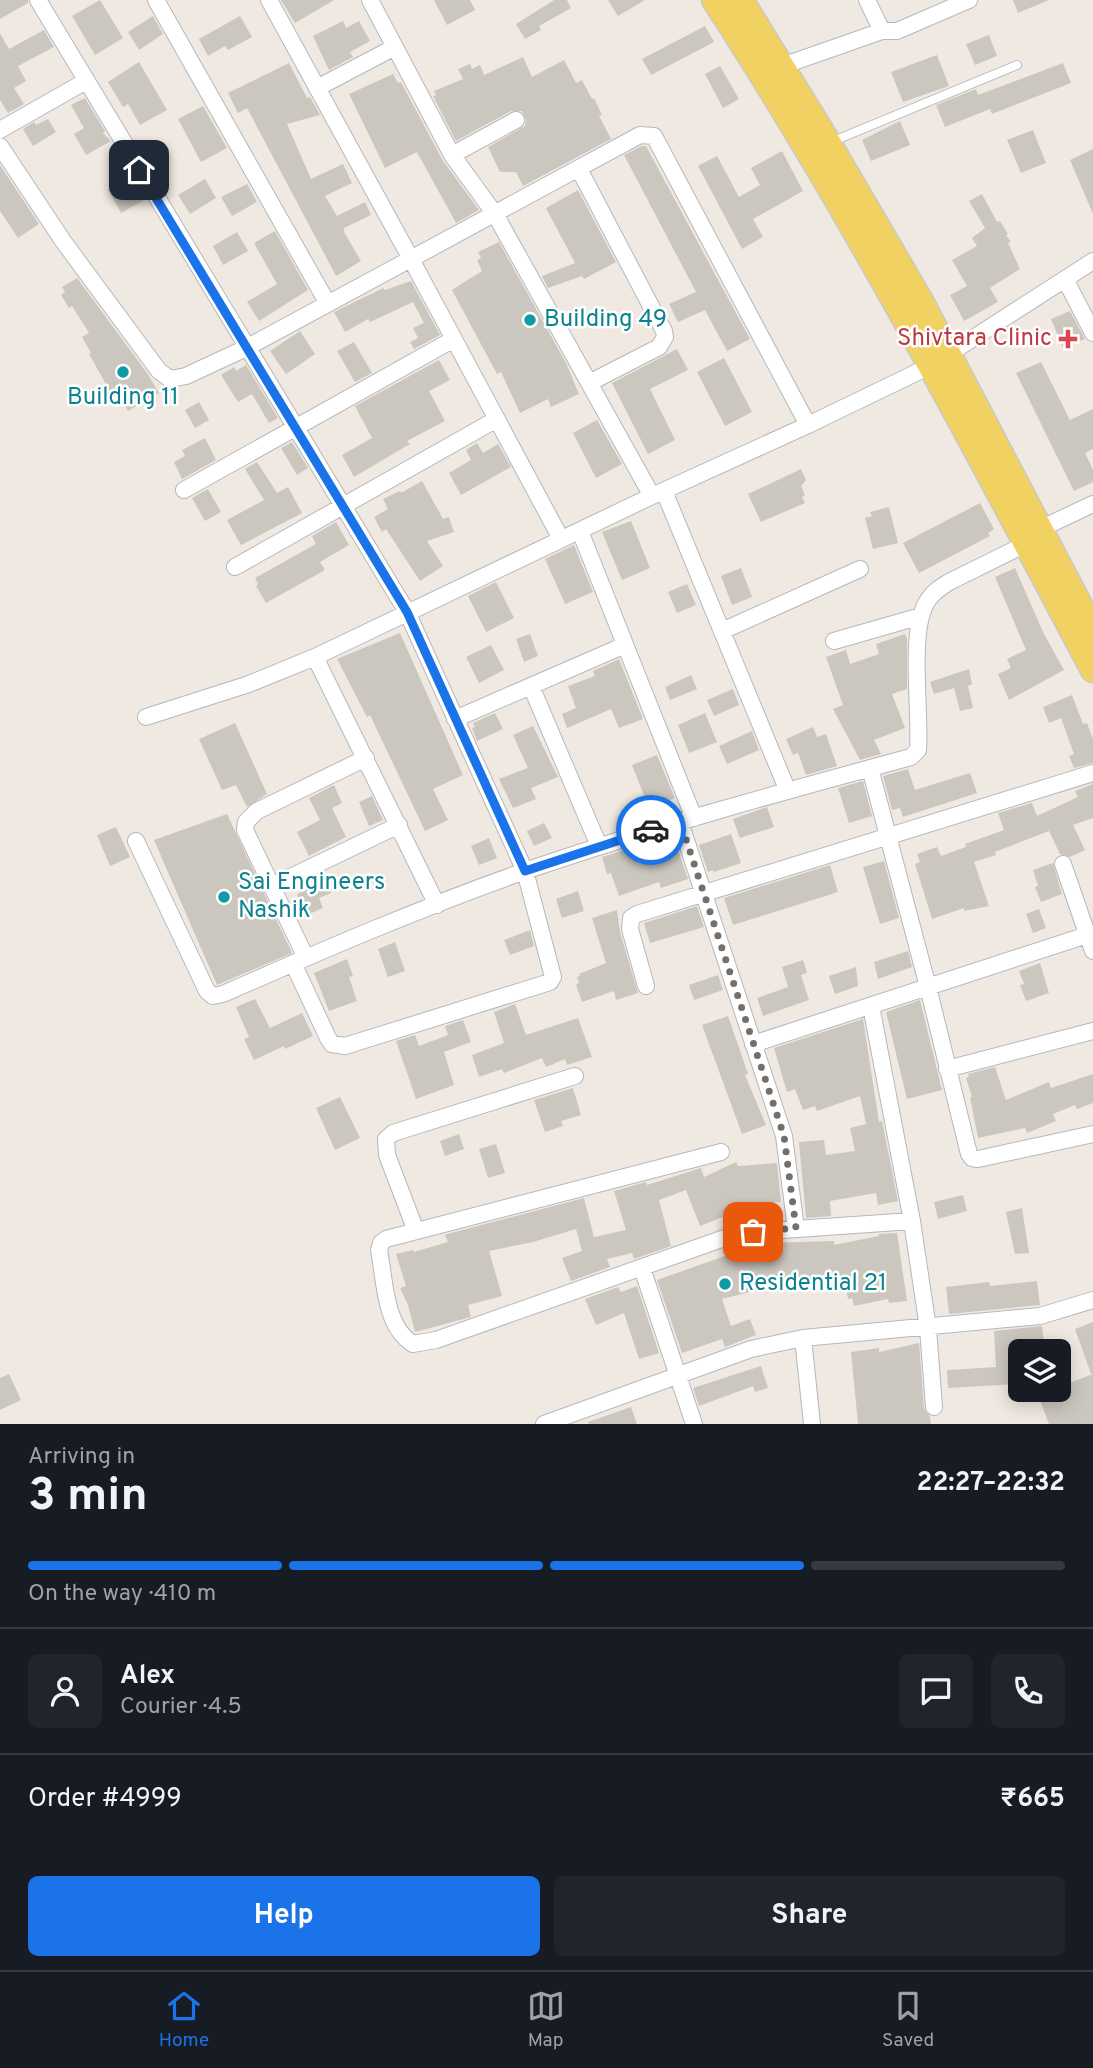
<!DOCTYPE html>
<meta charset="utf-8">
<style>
:root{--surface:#171b24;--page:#20242c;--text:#f1f3f6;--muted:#9ea1a6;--line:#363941;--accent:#1a73e8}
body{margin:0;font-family:Overpass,sans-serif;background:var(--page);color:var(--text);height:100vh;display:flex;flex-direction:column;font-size:26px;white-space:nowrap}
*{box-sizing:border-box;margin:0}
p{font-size:23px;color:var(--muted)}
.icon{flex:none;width:38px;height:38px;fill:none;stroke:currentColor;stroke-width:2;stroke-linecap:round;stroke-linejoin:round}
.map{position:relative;height:1424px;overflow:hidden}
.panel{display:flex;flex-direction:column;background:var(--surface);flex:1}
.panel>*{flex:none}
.tools{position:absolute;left:1008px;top:1339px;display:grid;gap:14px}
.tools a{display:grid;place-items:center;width:63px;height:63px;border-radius:10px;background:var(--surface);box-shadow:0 4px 18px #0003;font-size:35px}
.pin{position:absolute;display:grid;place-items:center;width:60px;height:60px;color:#fff;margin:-30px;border-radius:14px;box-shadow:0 4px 10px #0006}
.courier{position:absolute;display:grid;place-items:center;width:70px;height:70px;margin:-35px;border:5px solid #1a73e8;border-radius:50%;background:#fff;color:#222;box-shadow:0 2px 9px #0007}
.overview em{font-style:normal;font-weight:700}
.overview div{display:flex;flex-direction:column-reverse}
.overview{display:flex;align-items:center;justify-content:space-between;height:119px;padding:0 28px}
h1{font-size:46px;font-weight:700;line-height:52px}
.bar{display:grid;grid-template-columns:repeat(4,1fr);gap:10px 7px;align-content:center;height:84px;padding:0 28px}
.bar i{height:9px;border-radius:5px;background:var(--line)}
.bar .on{background:var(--accent)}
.bar p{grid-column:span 4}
.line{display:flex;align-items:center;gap:18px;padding:0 28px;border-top:2px solid var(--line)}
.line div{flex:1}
.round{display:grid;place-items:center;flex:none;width:74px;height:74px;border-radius:10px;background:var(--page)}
.button{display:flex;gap:14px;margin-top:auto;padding:14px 28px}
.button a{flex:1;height:80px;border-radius:10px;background:var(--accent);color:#fff;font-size:28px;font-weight:700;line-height:80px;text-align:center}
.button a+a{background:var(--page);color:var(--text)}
.tab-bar{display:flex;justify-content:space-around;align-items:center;height:98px;border-top:2px solid var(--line);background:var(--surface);font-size:19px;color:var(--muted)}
.tab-bar a{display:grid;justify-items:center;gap:4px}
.tab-bar .on{color:var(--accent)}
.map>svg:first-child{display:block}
.building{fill:#cbc7bf}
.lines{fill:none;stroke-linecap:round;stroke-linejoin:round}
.lane-casing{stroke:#b4b7c1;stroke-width:10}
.street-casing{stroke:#b4b7c1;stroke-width:18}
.primary-casing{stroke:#c9c9c9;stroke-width:27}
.lane{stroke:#fff;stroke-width:8}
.street{stroke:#fff;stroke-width:16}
.primary{stroke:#f2d163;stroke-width:24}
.done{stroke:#726f6d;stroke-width:7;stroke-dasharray:0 12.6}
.route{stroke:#1a73e8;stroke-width:9}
.culture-dot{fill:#0f9aa8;stroke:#fff;stroke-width:2.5}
.health-dot{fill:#e0444e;stroke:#fff;stroke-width:2.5}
.labels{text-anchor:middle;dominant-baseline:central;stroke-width:5;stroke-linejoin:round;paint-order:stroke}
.culture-label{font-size:24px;fill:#0d838f;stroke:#fff;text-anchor:start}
.health-label{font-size:24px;fill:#be3a42;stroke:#fff;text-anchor:end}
</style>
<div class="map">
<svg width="1093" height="1424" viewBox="0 0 1093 1424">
<rect width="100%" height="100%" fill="#efe9e1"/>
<path class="building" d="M0,0H28V3L0,19Z
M100,0L123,38L95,55L72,16Z
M281,0H334L295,23Z
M434,0H470L475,10L447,25Z
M554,0H567L571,8L539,26L541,30L525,39L516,24Z
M608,0H645L618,16Z
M1013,0H1049L1018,13Z
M153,16L163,34L139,50L128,32Z
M240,16L252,37L228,50L225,46L208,56L199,39Z
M343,21L346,28L359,21L370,41L350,52L353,57L329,70L313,36Z
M705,26L714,42L651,75L642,59Z
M44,30L54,47L18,66L26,81L14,88L24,104L8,113L0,100V33L9,49Z
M989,35L997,56L975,65L966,44Z
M937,55L949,86L903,102L891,72Z
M523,57L532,77L564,60L576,83L582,80L592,99L594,98L602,115L599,116L611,139L523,186L516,172H500L488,147L525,126L526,120L522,111H511L456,141L433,96L436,95L434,91L463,79L458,69L470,64L472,69L480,65L484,75Z
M139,62L167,110L140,125L128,104L123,107L108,82Z
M289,63L307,98L310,97L320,115L287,124L311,179L343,164L352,183L325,196L337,216L365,202L371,215L344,228V232L361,261L336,276L247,108L238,113L228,93Z
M1063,63L1071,83L992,114L990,109L945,127L936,105L976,89L978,95Z
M720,66L739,99L723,108L705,74Z
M393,74L398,83L401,82L443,161L479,210L456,223L417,152L385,168L349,94Z
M85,98L105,131L103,133L111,141L86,155L74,134L84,128L71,105Z
M203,106L227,148L201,162L178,119Z
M48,119L56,132L33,146L23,129L34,122L36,125Z
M900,121L910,145L871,161L862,140Z
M1033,130L1046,163L1021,173L1007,140Z
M642,146H646L750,339L727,351L705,310L678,322L669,304L696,292L624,155Z
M1093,149V214L1070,160Z
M782,151L803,191L753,219L763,237L742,249L698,166L717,156L739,197L760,185L751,168Z
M0,165L39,224L18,238L0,211Z
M132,176L146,199L121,213L108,190Z
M205,179L216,198L190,214L178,195Z
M247,184L257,202L232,216L221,197Z
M578,190L616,262L584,279L582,276L548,288L542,276L575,263L546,208Z
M982,194L997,222L1000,221L1008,234L1006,235L1011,242L1008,243L1020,269L990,288L998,302L964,321L950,295L967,286L952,260L977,246L972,238L985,228L969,201Z
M275,231L308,290L259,321L247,302L277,284L254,243Z
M237,232L248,251L223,265L213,246Z
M499,242L566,363L579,394L551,407L548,399L520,413L501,372L497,374L452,290L482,271L477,260L481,258L478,252Z
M77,278L147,373L159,393L128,411L116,390L111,393L89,354L91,353L82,337L89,333L72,306L69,308L61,295L65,292L62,287Z
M411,281L440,335L414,349L410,342L418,338L413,328L424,323L413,302L370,322L368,319L345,332L334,312L383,288L385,290Z
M1070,311L1085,339L1063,348L1051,319Z
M300,331L315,354L286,374L270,351Z
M354,342L372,373L355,382L337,351Z
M677,349L688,370L650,389L675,440L648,454L612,383Z
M724,358L752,412L725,426L697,372Z
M439,360L450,380L429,391L445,421L407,441L410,444L354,477L342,455L372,438L355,406Z
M1041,362L1070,420L1093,409V449L1085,453L1093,470V482L1074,491L1016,373Z
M246,365L278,418L269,423L252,394L238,402L221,375L234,367L236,371Z
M199,402L209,420L195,428L185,410Z
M597,420L622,464L596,478L573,433Z
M205,438L216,460L182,479L174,462L185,456L182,450Z
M292,442L308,468L297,475L281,448Z
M477,443L483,453L498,444L511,467L461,495L449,473L471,460L466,450Z
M257,462L277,493L288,487L302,513L241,545L227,520L264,500L245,469Z
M801,469L806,480L801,486L805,495L802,497L805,503L761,522L748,494Z
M422,481L443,519L449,517L454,532L427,541L443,566L420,581L386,529L382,532L374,517L388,509L383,499L400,491L401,493Z
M208,489L221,512L205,521L192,498Z
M980,503L994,529L988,533L990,536L919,573L903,543Z
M889,507L898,543L873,549L865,518L872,516L870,512Z
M631,521L650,568L622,580L602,532Z
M336,522L349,545L320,562L325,570L266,603L256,586L258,584L255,578L316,544L312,536Z
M574,545L593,592L565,604L545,559Z
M741,568L752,597L732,605L721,576Z
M1015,568L1043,632L1064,670L1009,700L998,674L1011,668L1007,659L1026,650L995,577Z
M496,582L514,618L486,632L468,596Z
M687,584L696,605L677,613L668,592Z
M400,633L463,775L433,789L448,820L425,831L370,715L367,717L337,659Z
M530,634L538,656L524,662L516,639Z
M905,634L907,639V689L892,694L905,728L874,740L881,754L860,760L833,709L843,705L826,657L846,650L850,664L879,654L876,644Z
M491,645L504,670L479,683L466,657Z
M619,659L643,719L619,728L611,709L567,728L562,714L576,708L568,686L595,676L593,671Z
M969,669L972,684L968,686L973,708L960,711L954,688L934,694L930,682Z
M691,675L697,689L670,700L665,687Z
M733,689L739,705L714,716L707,700Z
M1072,695L1083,724L1087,723L1093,739V763L1074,768L1069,756L1074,754L1061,718L1049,723L1043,707Z
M495,713L503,729L477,741L472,728L475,727L473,723Z
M705,713L717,742L689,753L678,725Z
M235,723L267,794L247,807L236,785L222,790L199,739Z
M533,726L558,777L531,788L536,799L513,808L499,779L528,768L513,735Z
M813,727L817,737L826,734L837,766L806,775L798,753L793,755L786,739Z
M752,731L759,750L727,764L719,746Z
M657,755L675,798L649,808L632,765Z
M908,769L915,790L970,773L977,793L903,817L900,808L892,810L883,776Z
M863,781L872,816L849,823L838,788Z
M1093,784V818L1073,825L1085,850L1070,857L1060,854L1049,831L995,852L996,855L974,862L989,906L964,911V908L932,919L915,864L920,862L917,854L937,847L941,856L966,847L965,844L1004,830L998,813L1032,803L1037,816L1078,797L1075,791Z
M334,785L342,803L332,808L346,837L309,856L297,832L320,820L309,798Z
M372,796L383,820L369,826L359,802Z
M767,807L774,827L740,838L733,819Z
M227,814L292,953L217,985L154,840Z
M544,823L552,838L534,846L527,831Z
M116,827L130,857L110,866L97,835Z
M731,834L741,863L714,872L713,870L708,872L699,845Z
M673,835L688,879L661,888L659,882L619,896L611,873L607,874L602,857Z
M489,838L497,858L479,865L471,846Z
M884,861L899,918L880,924L863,867Z
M1053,863L1062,894L1041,902L1035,887L1038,886L1033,870Z
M830,865L838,892L733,925L724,898Z
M326,881L331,893L319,898L323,908L307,915L297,894Z
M578,891L584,911L562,918L556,899Z
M697,906L704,927L650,943L644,923Z
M1039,909L1046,928L1033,933L1026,914Z
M617,910L620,932L638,993L616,1000L614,991L582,1002L576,985L579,983L577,977L580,976L579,974L606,963L592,918Z
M530,930L534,946L510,955L504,940Z
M395,942L405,971L388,977L378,949Z
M908,951L912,967L878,979L874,962Z
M347,959L353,976L349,977L357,1001L329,1011L314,973Z
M803,960L807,973L801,975L809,1000L763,1016L757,998L788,987L782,967Z
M1040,963L1049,993L1026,1001L1020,985L1024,984L1019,971Z
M856,967L858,986L835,994L829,976Z
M718,975L723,990L694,1000L689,985Z
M255,999L270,1028L302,1013L313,1036L285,1049L284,1046L254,1060L244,1039L249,1037L236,1007Z
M920,1000L942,1090L907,1099L886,1012Z
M515,1004L526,1035L578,1018L592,1057L567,1065L565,1059L546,1067L542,1058L504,1073L502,1069L479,1077L472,1055L504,1043L494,1012Z
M728,1016L748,1074L745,1075L766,1125L742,1134L702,1025Z
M863,1019L879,1122L882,1121L898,1201L878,1205L876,1193L830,1201L831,1216L806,1218L799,1142L824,1140L826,1155L855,1151L850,1128L866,1124L860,1096L817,1111L815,1106L803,1110L795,1089L787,1092L774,1048Z
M463,1020L471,1042L444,1052L454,1085L416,1099L396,1041L415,1035L419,1046L448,1035L445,1026Z
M995,1067L1006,1100L1049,1082L1051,1088L1093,1074V1103L1077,1109L1075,1105L1053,1114L1056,1121L1027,1133L1025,1128L978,1138L970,1097H972L966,1078L969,1077L968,1074Z
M573,1088L581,1115L561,1121L563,1126L545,1132L534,1100Z
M340,1097L360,1138L335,1150L316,1108Z
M459,1134L464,1149L445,1156L440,1141Z
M496,1144L505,1173L488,1178L479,1149Z
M736,1162L738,1166L777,1163L781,1202L739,1206L743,1214L729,1219L728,1215L700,1226L686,1190L659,1200L671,1246L634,1259L632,1253L607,1259L610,1267L571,1281L562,1258L582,1251L576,1229L533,1242L489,1251L502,1296L468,1305L471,1317L415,1332L408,1305L400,1288L406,1286L396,1254L413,1250L414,1252L448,1242L445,1235L447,1234L584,1198L594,1237L626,1230L614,1191L646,1182L647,1185L701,1168L704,1177Z
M963,1195L967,1211L938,1219L934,1202Z
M1022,1208L1029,1253L1015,1254L1006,1212Z
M897,1233L907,1301L889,1303L888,1299L854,1306L852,1298L848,1299L844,1276L756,1279L758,1290L722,1299L731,1326L750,1319L756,1335L725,1347L722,1339L682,1353L657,1280L722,1257L757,1248L758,1243L834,1241V1245L879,1236V1234Z
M1037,1281L1040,1305L949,1314L946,1287L989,1282L990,1286Z
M637,1286L659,1353L639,1359L624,1313L596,1325L585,1299L618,1287L621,1292Z
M1093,1322V1374H1091L1075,1329Z
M1042,1326L1045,1351H1016L1018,1384L948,1388L947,1370L996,1367L994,1331Z
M919,1343L924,1408L930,1417L931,1424H858L851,1352L879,1348V1352Z
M761,1366L768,1388L755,1392L753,1386L699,1406L693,1388Z
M9,1374L21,1400L0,1410V1378Z
M1093,1374V1424H1049L1038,1395L1059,1390V1387Z
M631,1407L637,1424H589L588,1422Z"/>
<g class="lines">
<g class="lane-casing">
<path id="lane" d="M831,142L1017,65"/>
</g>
<g class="street-casing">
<path id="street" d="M38,0L407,612L525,871L553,977L550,982L345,1046L332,1044L328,1038L293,963
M156,0L328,304
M269,0L411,259L561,539
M370,0L452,155L495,214L652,496
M867,0L882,31
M782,66L882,31H897L969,0
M317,88L395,47
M0,130L86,81
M0,146L63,241L159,371L170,379L186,376L246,348L640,135L654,136L808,425
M452,155L516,120
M579,169L664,331L665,337L659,347L589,383
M1065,279L1093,333
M184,490L454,339
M664,491L787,789
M1040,529L1093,504
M580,531L694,818
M235,567L497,419
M722,631L860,569
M834,641L921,616
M315,657L437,905
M531,686L599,846
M146,717L249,684L315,657L652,496L808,425L930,366L1093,261
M455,719L625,645
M870,768L928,987L969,1154L972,1158L978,1159L1093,1134
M680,822L784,1136L796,1229
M136,841L207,991L213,996L223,994C323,950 425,906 528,870C654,827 782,792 911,757L918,750C921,711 908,629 928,600C933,592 941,587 949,582L1026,544
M1063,864L1093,951
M272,886L399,825
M306,958L245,830L246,822L257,811L366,758
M646,986L630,929L631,918L637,914L1093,773
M871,1006L912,1221L928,1328L934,1407
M753,1044L1093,933
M947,1069L1093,1031
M721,1152L386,1239L381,1243L379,1250C385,1280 384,1326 413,1344L436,1340L733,1235L753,1232L912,1221
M416,1231L387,1155L386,1139L393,1133L575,1076
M642,1268L694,1424
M803,1338L812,1424
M544,1424L751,1349L803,1338L1040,1316L1093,1300"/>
</g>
<g class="primary-casing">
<path id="primary" d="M714,0C854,215 973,444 1093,670
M741,0L824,135L921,301L1093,630"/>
</g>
<use href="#lane" class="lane"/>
<use href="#street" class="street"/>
<use href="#primary" class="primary"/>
</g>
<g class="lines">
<path class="done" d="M651,830L680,821L784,1136L796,1228L753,1232"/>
<path class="route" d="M139,170L407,612L525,871L651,830"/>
</g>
<g class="culture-dot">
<circle cx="530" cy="320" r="7"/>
<circle cx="123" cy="372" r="7"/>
<circle cx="224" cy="897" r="7"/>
<circle cx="725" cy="1284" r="7"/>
</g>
<path class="health-dot" d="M1064.5 328.5h7v7h7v7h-7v7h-7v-7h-7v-7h7z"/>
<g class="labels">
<g class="culture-label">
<text x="544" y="320">Building 49</text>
<text x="123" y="398" text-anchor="middle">Building 11</text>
<text x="238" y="883">Sai Engineers<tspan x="238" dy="28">Nashik</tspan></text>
<text x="739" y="1284">Residential 21</text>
</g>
<g class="health-label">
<text x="1052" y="339">Shivtara Clinic</text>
</g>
</g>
</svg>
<div class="tools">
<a><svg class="icon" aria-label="layers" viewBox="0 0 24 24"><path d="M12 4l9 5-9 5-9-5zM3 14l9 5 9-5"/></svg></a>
</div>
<div class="pin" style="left:753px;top:1232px;background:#ea580c"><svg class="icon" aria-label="bag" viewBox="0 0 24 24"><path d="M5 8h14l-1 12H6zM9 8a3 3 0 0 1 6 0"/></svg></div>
<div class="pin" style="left:139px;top:170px;background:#1f2937"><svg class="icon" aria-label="home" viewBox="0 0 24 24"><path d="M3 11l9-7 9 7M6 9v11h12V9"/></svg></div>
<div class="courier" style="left:651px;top:830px"><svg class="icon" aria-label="car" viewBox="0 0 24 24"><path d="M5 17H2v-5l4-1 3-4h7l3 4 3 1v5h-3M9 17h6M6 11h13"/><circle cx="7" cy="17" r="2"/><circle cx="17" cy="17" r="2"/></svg></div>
</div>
<section class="panel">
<div class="overview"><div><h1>3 min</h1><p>Arriving in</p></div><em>22:27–22:32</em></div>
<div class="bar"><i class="on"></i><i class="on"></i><i class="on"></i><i></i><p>On the way · 410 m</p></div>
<div class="line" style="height:126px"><a class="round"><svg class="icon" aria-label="person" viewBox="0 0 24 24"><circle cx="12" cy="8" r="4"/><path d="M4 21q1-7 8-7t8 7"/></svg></a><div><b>Alex</b><p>Courier · 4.5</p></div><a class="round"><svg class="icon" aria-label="chat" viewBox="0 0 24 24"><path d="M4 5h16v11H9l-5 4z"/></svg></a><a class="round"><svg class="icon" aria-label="phone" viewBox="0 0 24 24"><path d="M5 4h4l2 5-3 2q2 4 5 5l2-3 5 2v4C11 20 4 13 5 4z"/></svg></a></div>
<div class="line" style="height:91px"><div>Order #4999</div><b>₹665</b></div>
<div class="button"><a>Help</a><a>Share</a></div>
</section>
<nav class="tab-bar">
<a class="on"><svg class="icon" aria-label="home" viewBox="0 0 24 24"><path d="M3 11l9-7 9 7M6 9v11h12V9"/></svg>Home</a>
<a><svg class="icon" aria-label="map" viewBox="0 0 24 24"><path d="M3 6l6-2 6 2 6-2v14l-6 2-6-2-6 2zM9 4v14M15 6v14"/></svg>Map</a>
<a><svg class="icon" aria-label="saved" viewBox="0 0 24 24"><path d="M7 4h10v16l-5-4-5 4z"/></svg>Saved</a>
</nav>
